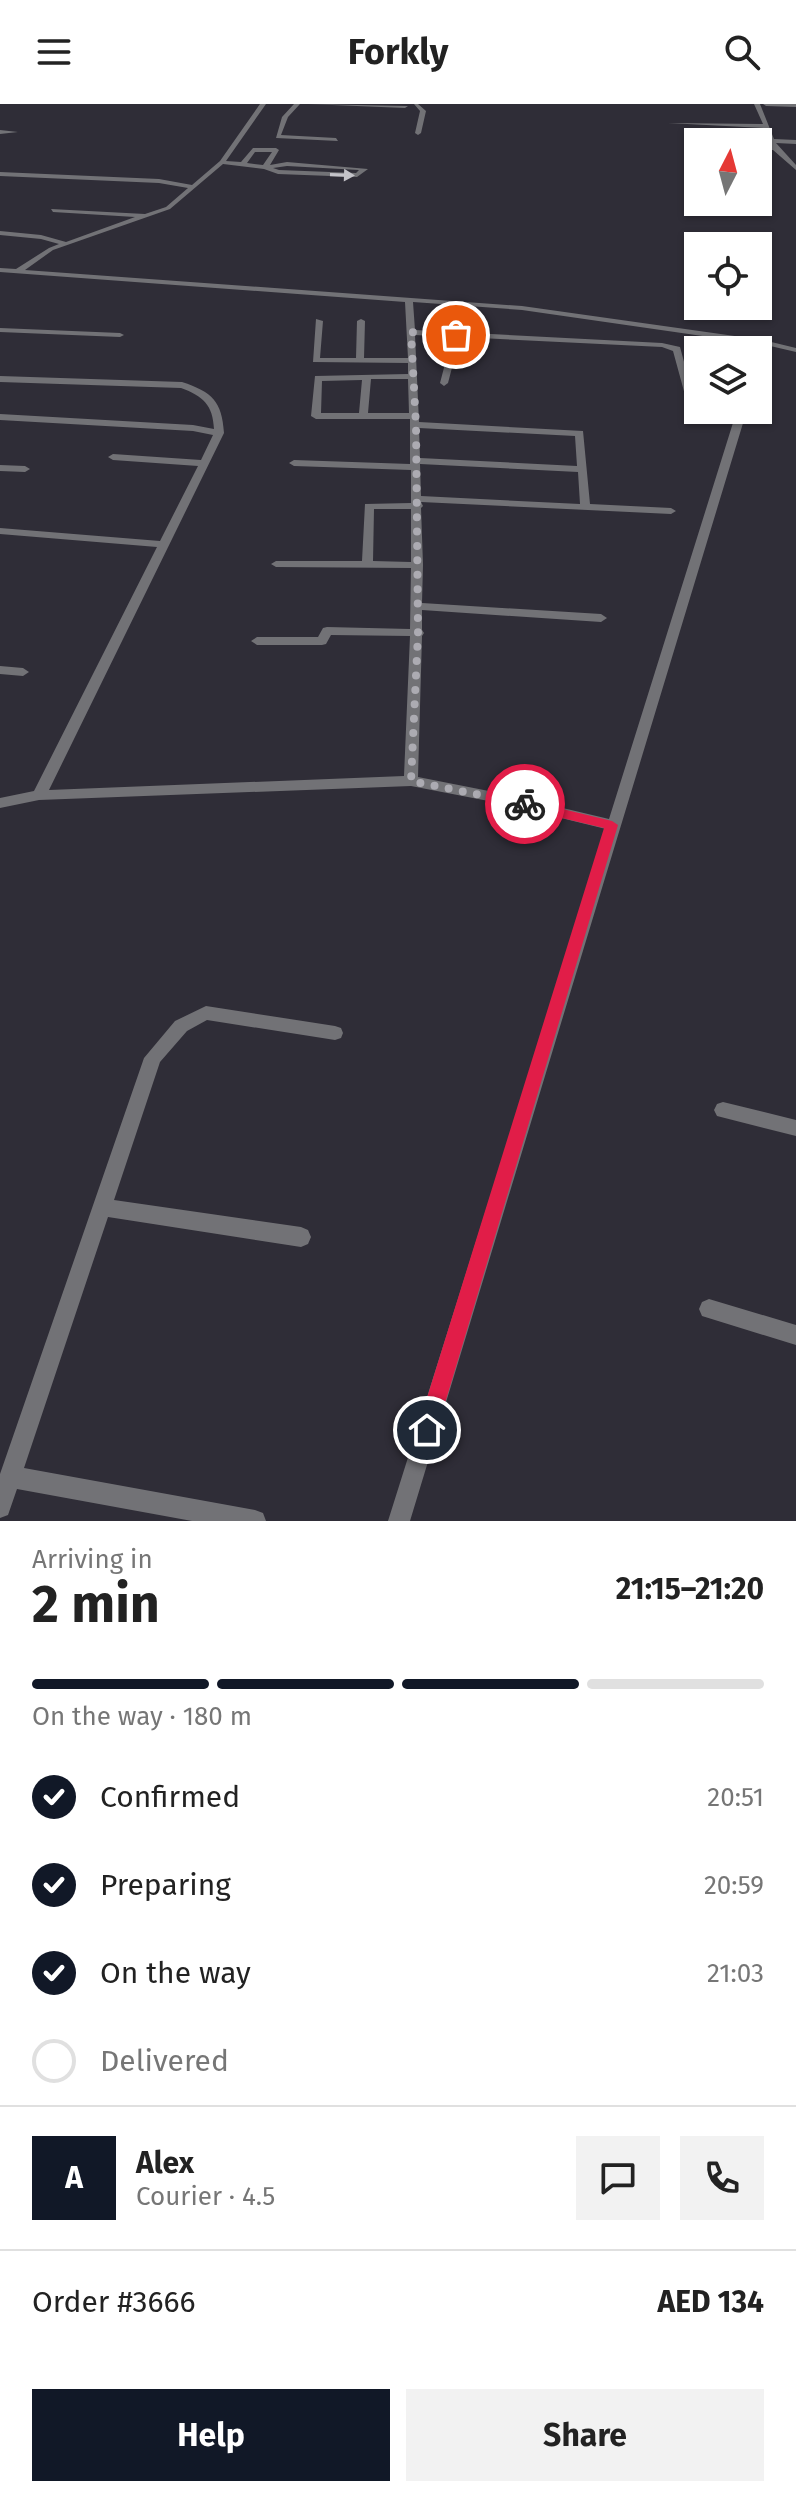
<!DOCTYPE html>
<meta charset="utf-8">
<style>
:root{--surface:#fff;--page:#f2f2f2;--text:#222;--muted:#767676;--line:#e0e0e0;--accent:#111827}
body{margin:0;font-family:"Fira Sans",sans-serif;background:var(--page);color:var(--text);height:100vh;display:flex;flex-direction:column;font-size:30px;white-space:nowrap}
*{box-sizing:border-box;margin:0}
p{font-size:26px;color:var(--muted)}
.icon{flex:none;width:44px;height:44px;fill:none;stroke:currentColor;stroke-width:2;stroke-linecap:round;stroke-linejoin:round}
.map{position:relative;height:1417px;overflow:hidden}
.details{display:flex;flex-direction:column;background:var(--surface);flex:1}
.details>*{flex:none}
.needle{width:52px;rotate:6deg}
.buttons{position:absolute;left:684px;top:24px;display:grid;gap:16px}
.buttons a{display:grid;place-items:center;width:88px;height:88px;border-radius:0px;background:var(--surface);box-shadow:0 2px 6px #0004;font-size:40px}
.pin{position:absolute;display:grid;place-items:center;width:68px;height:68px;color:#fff;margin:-34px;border:4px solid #fff;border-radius:50%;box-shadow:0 2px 8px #0007}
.courier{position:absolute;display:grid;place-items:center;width:80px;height:80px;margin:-40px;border:6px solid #e11d48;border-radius:50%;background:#fff;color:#222;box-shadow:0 2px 10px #0007}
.head em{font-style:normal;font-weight:700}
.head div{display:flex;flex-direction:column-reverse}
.head{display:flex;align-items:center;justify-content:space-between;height:136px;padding:0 32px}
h1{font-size:52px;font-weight:700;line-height:60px}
.bar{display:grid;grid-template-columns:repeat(4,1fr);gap:12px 8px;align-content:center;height:96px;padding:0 32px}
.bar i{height:10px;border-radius:6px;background:var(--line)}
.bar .selected{background:var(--accent)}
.bar p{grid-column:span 4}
.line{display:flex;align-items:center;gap:20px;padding:0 32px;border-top:2px solid var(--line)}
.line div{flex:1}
.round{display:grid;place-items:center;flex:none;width:84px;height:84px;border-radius:0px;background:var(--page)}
ol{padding:0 32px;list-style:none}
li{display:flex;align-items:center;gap:24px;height:88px}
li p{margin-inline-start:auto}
li .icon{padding:8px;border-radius:50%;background:var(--accent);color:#fff;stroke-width:4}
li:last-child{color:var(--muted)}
li i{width:44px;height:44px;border:4px solid var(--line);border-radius:50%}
.cta{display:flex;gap:16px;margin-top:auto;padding:16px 32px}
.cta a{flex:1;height:92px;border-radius:0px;background:var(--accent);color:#fff;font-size:32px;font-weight:700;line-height:92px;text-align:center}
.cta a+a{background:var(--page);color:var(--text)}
header{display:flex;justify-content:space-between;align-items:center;height:104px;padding:0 32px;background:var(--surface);font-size:36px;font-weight:700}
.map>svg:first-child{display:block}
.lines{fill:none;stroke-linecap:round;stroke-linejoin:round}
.service{fill:#727276;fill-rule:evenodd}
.oneway{fill:#c4c3c9}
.route{fill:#e11d48}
.done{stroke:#acabb2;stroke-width:8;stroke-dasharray:0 14.4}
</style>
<header><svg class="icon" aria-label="menu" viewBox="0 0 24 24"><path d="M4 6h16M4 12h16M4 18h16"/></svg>Forkly<svg class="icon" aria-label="search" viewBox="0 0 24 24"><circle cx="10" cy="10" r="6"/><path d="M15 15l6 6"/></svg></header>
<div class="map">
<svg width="796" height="1417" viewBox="0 0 796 1417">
<rect width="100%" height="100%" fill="#2f2d37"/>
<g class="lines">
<path class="service" d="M260,0H266L226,57L241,58L253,44H276L279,46L270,61L287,58L368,65L357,73L278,70L264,65L223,60L170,105L53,146L25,166L522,202L763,236L796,244V248L766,241L762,254L758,257L756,246L758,240L522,206L413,198L415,226L662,239L680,243L693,291L689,294L685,291L673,247L662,243L460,233L448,279L444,282L440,279L452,233L415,231L419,318L583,327L590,400L671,404L676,407L671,410L421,398L423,402L421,404L423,461L422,499L601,510L607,514L601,518L422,506V526L424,529L422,532L418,673L504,690L609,715L737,306H747L410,1417H388L606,725L504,700L411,682L39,696L0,704V694L34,687L157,443L0,430V424L160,437L198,362L113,356L108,353L113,350L201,356L213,331L193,327L0,316V310L193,321L214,325C213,301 203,292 181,284L0,278V272L182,278C212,288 222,297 224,329L49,686L404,672L410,532L331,531L326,540L322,541H257L251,537L257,533H318L323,524L327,523L410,525L411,464L276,463L271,460L276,457H362L365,400L411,399V366L294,362L289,359L294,356L410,360V315H316L311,312L315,272L408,270V259L313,258L316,215L323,217L320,254H356L357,217L361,215L365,217L364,254H408L405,198L0,168V164L16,165L49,144L59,140L41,135L0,131V127L41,131L66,138L135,113L53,108L51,105L145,110L166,103L188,84L159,79L0,72V68L159,75L192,81L220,57ZM255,48H272L263,61L247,59ZM287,62L359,66L356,69L279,66L273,64ZM371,275H408L409,309H368ZM362,276L359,309H321L322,277ZM419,324L575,332L577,362L420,354ZM420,360L578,368L580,400L421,392ZM374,405H411V458L373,457Z
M294,0H300L288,13L281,31L336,34L338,37L276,34L282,13Z
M308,0L408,2L405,4Z
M414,0H418L426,7L421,29L418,31L415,29L420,7Z
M754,0H760L774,35L796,36V40L776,39L796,61V66L773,46H758V42H771L764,24L668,19L763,20Z
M763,0H796V3L766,2Z
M0,26L18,28L0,30Z
M692,42H698V46L690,45Z
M0,224L120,229L124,231L120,233L0,228Z
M0,361L25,362L30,365L25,368L0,367Z
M0,562L23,564L29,568L23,572L0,570Z
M206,902L335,922L341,924L343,929L341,934L335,936L207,916L187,927L160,958L114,1096L301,1123L308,1126L311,1133L308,1140L301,1143L108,1113L24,1364L255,1406L263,1409L266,1417H192L17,1385L8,1411L0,1414V1370L144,954L175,917Z
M723,998L796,1016V1032L717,1012L714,1006L717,1000Z
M709,1195L796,1221V1241L702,1212L699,1205L702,1198Z"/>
</g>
<defs><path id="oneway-solid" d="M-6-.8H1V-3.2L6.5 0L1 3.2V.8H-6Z" transform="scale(2)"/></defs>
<use class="oneway" href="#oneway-solid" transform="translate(342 71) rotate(2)"/>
<path class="route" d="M525,696L612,717L618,721L437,1326L434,1333L427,1336L420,1333L417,1326L604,724L520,704L518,700Z"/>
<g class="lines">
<path class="done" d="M456,231L411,228L416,321L418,529L411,677L525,700"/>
</g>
</svg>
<div class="buttons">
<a><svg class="needle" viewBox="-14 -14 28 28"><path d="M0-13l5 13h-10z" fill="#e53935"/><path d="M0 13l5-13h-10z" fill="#767676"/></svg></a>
<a><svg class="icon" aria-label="locate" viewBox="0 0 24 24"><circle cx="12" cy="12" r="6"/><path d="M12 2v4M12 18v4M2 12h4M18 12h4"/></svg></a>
<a><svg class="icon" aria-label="layers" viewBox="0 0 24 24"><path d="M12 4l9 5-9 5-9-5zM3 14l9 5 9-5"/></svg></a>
</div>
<div class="pin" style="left:456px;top:231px;background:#ea580c"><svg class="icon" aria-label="bag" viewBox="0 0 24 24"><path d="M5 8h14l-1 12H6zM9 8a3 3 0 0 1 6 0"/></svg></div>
<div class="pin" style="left:427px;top:1326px;background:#1f2937"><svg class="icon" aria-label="home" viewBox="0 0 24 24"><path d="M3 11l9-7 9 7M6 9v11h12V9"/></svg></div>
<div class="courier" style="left:525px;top:700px"><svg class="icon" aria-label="bike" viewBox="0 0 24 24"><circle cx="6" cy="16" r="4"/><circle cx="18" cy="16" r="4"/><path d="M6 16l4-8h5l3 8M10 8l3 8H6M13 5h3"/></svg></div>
</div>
<section class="details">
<div class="head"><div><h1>2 min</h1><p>Arriving in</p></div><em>21:15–21:20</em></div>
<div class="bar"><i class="selected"></i><i class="selected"></i><i class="selected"></i><i></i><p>On the way · 180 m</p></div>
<ol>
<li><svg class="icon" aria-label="check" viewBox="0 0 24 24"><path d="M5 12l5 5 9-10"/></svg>Confirmed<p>20:51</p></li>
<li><svg class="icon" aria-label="check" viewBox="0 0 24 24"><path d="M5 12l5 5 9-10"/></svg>Preparing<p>20:59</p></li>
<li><svg class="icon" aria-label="check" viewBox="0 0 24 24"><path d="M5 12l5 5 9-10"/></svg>On the way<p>21:03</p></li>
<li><i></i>Delivered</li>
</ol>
<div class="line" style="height:144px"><b class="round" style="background:var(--accent);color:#fff">A</b><div><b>Alex</b><p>Courier · 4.5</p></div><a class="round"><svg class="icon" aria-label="chat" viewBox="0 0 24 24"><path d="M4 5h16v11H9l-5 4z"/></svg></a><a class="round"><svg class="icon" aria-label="phone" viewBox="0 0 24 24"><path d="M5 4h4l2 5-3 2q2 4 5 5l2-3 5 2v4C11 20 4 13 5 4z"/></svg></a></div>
<div class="line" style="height:104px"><div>Order #3666</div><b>AED 134</b></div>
<div class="cta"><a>Help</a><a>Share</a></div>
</section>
